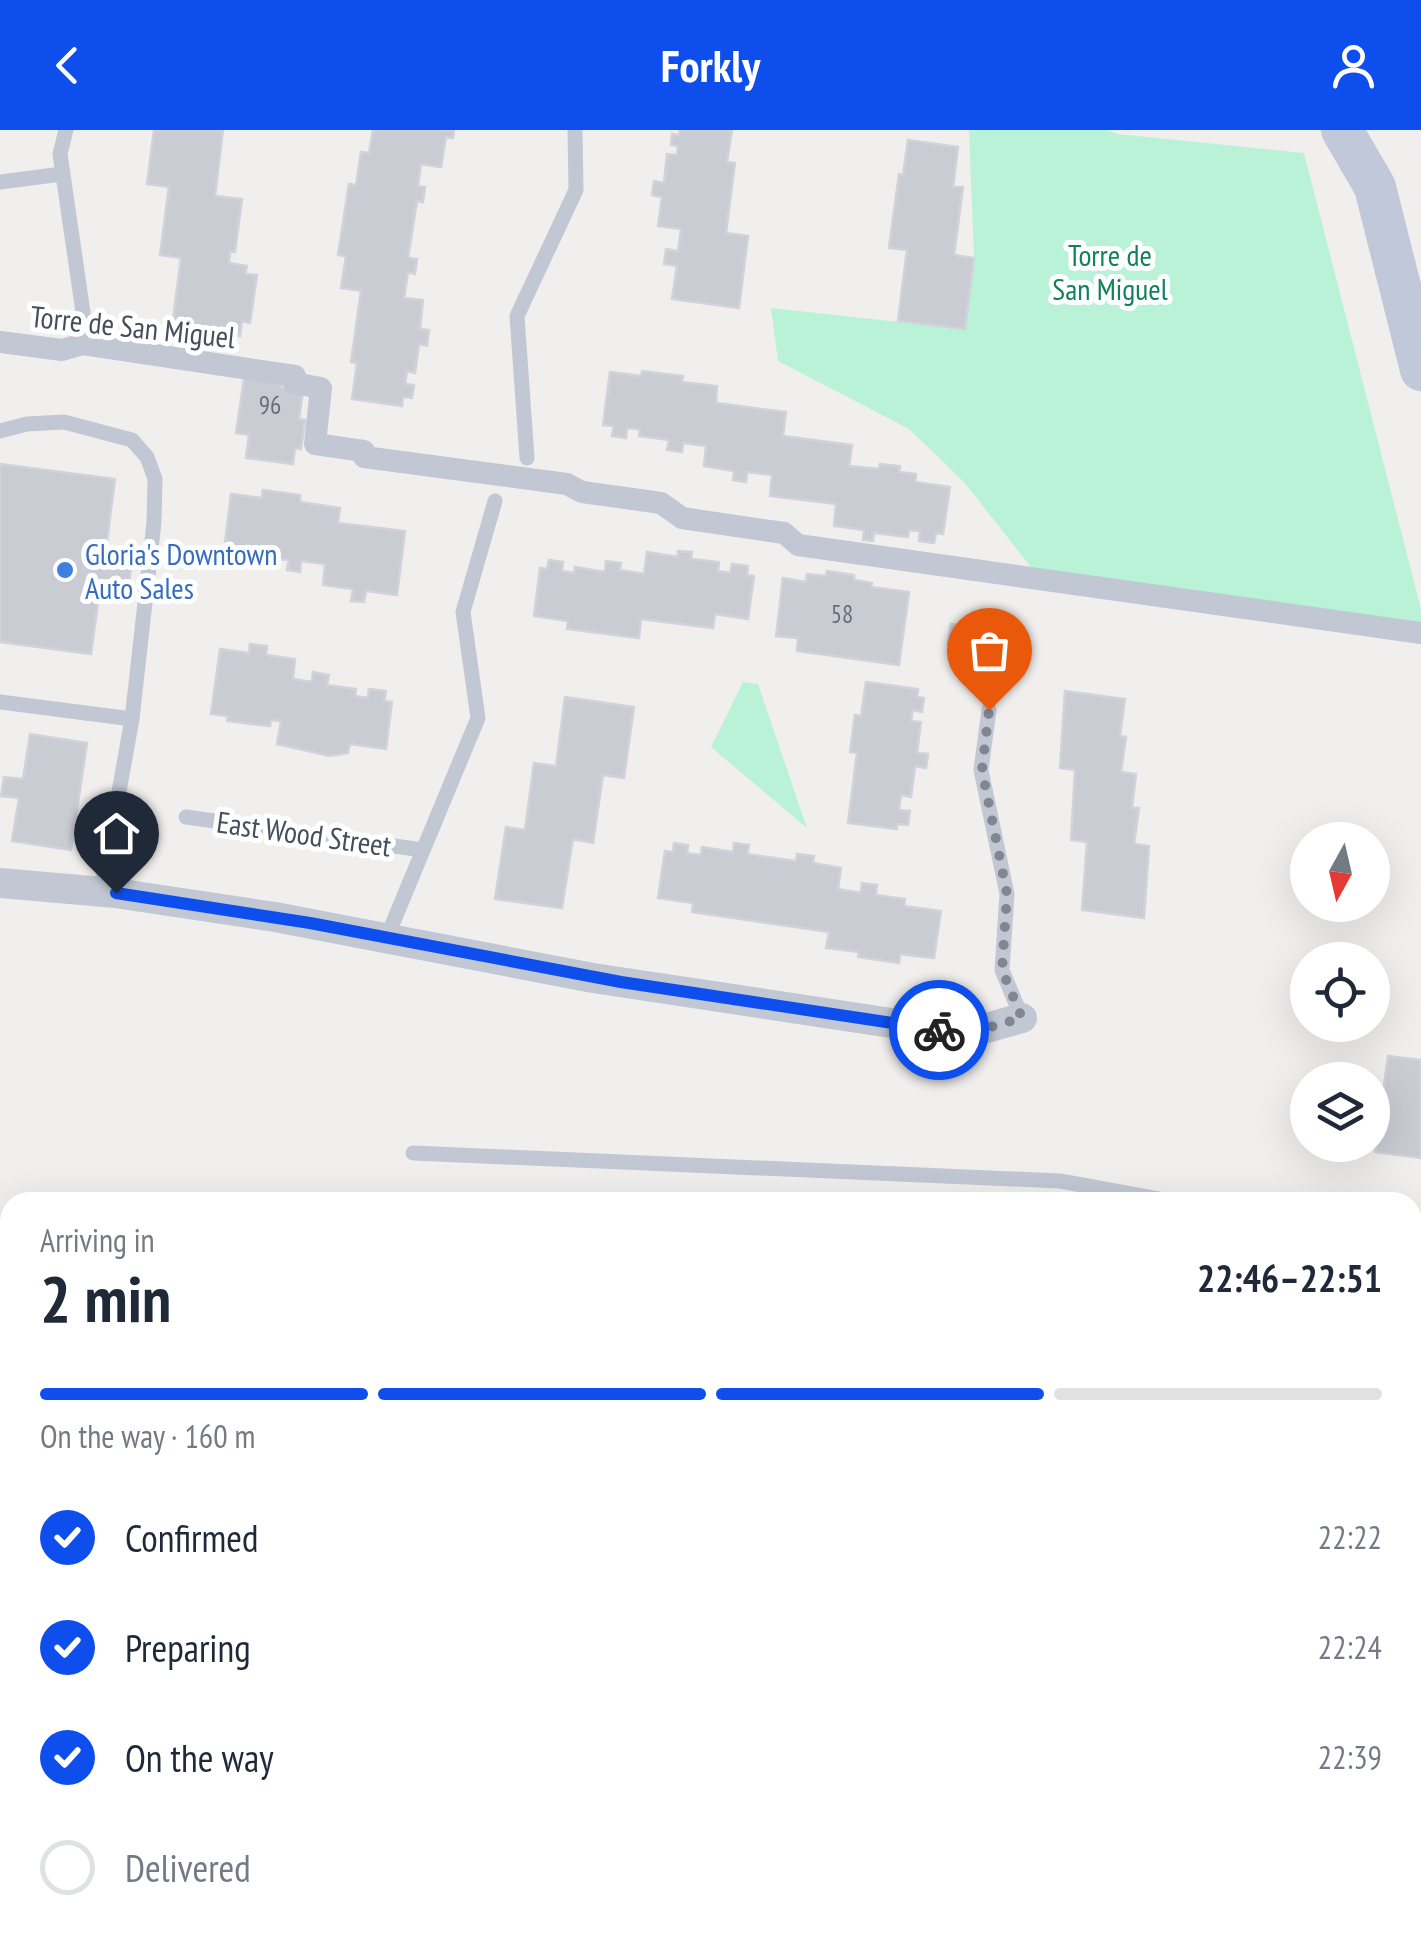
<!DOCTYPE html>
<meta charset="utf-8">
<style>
:root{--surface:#fff;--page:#f6f6f7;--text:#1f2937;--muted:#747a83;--line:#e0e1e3;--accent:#0e4eec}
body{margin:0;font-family:"PT Sans Narrow",sans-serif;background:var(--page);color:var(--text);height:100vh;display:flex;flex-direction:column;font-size:38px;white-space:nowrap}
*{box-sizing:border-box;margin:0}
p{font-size:32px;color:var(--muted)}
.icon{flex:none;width:55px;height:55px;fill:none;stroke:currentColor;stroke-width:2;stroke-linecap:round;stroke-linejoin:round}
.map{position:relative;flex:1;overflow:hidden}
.drawer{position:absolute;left:0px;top:1062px;width:1422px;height:752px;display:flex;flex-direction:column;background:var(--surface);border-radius:30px 30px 0 0;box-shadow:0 10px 40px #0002}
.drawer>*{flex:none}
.needle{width:65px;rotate:188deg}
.tools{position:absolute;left:1290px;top:692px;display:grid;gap:20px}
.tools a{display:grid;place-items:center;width:100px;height:100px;border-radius:50%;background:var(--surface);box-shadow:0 10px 40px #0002;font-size:50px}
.pin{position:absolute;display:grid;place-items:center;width:85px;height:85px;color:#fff;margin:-102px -42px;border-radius:50% 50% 50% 0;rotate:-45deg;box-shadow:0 0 10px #0007}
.pin .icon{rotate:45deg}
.courier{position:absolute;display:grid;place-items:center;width:100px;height:100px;margin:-50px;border:8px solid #0e4eec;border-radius:50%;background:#fff;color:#222;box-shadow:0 2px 12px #0007}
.head em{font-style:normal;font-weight:700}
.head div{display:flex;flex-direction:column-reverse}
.head{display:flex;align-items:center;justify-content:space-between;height:170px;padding:0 40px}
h1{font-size:65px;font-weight:700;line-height:75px}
.bar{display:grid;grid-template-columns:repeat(4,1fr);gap:15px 10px;align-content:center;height:120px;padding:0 40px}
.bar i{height:12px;border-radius:8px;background:var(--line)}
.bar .on{background:var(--accent)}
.bar p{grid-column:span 4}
ol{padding:0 40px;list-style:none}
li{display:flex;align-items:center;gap:30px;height:110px}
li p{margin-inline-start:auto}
li .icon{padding:10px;border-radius:50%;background:var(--accent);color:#fff;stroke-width:4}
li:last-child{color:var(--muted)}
li i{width:55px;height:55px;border:5px solid var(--line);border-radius:50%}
header{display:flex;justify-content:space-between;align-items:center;height:130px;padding:0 40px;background:var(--accent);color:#fff;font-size:45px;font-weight:700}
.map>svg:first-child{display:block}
.green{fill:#baf2d8}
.building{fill:#caccd4;stroke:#d2d3da;stroke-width:2.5}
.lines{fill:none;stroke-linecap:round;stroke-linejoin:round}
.service{stroke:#c1c8d4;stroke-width:15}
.pedestrian{stroke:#c1c8d4;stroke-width:22}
.minor{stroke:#c1c8d4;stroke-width:30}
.secondary{stroke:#c0c8d9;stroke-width:42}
.rail-casing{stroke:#b0b2b9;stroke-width:11}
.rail{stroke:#fff;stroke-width:8;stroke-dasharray:22;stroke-linecap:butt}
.done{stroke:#818690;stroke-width:10;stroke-dasharray:0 18}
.route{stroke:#0e4eec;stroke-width:12}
.shop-dot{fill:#3f7fe0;stroke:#fff;stroke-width:4}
.labels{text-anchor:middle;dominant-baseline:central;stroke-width:10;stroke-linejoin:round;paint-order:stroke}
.number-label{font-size:25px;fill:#666e7b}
.park-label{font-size:30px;fill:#11835b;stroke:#fff}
.street-label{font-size:30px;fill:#454e5d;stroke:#fff}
.shop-label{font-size:30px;fill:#366cbe;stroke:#fff;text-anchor:start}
</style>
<header><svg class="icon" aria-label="back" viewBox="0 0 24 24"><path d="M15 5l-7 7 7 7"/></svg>Forkly<svg class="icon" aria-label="person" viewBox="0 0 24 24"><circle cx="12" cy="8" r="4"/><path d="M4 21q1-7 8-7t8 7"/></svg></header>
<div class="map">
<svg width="1421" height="1814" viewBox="0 0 1421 1814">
<rect width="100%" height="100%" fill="#f1efee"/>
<path class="green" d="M969,0H1108L1118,4L1304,23L1421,479V503L1040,449L965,353L909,299L778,231L771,178L964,199L974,128Z
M743,552L758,554L807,698L711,617Z"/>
<path class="building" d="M154,0H223L215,66L242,69L235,122L230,121L229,133L247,136L245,144L257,145L250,193L242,191L240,206L172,197L181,128L160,125L169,57L147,54Z
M373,0H454L453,8L446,7L441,37L421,34L418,56L425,57L423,72L417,71L408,128L417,129L415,144L408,142L404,168L423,170L420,199L429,200L427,216L419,214L415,243L407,241L405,254L414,255L412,268L403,267L402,276L352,269L357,233L351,232L361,161L341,158L346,126L338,125L349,54L356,55L361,22L369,23Z
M680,0H732L727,32L735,33L726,103L748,106L739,178L672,169L677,136L664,134L666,119L678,121L681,99L658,96L662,67L652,65L654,51L664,53L667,24L677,25L678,16L671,15L672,4L679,5Z
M908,10L958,17L953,57H963L954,125L974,128L965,199L898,191L907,120L889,118L899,44L903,45Z
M642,241L683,246L682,252L717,256L716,273L786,282L783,306L852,315L849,336L879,339L880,334L900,336L899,342L916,344L915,352L950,357L943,404L936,403L934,413L919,411L920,401L909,400L908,407L874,403L873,411L863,410L864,400L834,396L836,374L770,366L772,345L747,342L746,352L733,350L734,341L704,336L706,316L683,313L682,322L667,320L669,310L639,306L640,299L627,298L626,308L612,306L614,296L603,295L610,242L641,246Z
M245,242L282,247L280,257L303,261L299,289L305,290L301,319L295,318L293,334L246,328L249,305L236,303Z
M0,334L115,349L106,419L133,423L128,461L100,458L91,524L0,512Z
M263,360L300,365V372L340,378L338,393L405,401L397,465L366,461L364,472L351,471L353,459L323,455L325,434L301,431L300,442L287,440L289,430L259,427L260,417L245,415L243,427L231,426L232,414L225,413L231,364L262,368Z
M678,421L692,422L691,429L719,432L718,441L730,443L732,434L748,436L747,445L754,446L748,489L715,484L713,498L641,489L639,508L567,499L568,491L534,486L540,438L547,439L549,430L563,432L562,441L574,443L575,437L605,442L606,431L621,433L620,440L644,444L647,422L678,427Z
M827,441L854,445V450L872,453L871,457L909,462L899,535L797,521L798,508L776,506L783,448L806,452L807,444L826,446Z
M951,494L970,496L967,517L948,514Z
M250,514L267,516L266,525L295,529L293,549L312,552L313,542L329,545L327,555L356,559L355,566L368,568L369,559L386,561L384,571L392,572L386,619L350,614L348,623L330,626L277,614L281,591L271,590L270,596L227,591L228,586L211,584L220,519L249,523Z
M866,552L918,559L917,567L924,568L922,582L913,580L911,591L921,592L917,623L928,624L926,638L915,636L911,667L901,665L899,680L910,681L908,695L897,694V699L848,693L857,623L850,622L855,585L861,586Z
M1065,561L1125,569L1120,606L1126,607L1121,642L1136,644L1132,678H1139L1134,714L1149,716L1144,788L1082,780L1087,712L1071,710L1075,640L1060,638Z
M565,567L634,577L624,648L603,645L593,713L573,709L562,778L495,769L506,697L525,700L534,633L556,636Z
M30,604L87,613L71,720L12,711L19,668L1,666L4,647L23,649Z
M674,713L688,715L687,723L701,725L702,717L733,722L734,713L749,715L747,724L796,731L797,724L814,726L813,733L841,738L838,759L861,763L862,753L877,755L876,765L905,769L904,776L941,781L934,828L900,824L899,833L858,827L859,822L826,818L829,802L692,782L693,773L658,768L665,721L673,722Z
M1388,926L1421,930V1028L1375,1022Z"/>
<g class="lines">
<path class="service" d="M66,0L60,24L84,189
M0,52L62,44
M0,301L27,294L64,292L132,310L147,327L155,349L154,392L132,589L0,572
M527,328L517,186L576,60L575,0
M989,580L981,640L1007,764L1002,840L1022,888
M186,687L423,720
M101,762L132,589
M387,807L478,588L463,482L495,371
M413,1023L1060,1051L1175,1072"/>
<path class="pedestrian" d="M0,212L62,220L83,214L295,246L294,253L321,258L315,314L364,321V327L567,354L582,362L661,373L682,388L784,403L798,415L1421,503"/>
<path class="minor" d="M0,753L115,763L275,787L593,848L951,902L976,901L1022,888
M1412,1384L1421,1400"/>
<path class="secondary" d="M1342,0L1375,57L1421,240
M0,1681L10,1704
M54,1805L58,1814"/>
<g class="rail-casing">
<path id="rail" d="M0,1176L10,1181
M0,1202L10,1207
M1210,1805L1226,1814
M1247,1805L1261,1814"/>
</g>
<use href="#rail" class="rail"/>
</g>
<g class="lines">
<path class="done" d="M939,900L976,901L1022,888L1002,840L1007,764L982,640L989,580"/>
<path class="route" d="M116,763L310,793L621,852L939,900"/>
</g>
<circle class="shop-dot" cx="65" cy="440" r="10"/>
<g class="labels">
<g class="number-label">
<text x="270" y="275">96</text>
<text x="842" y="484">58</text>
</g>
<g class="park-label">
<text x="1110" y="124">Torre de<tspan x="1110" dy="34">San Miguel</tspan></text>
</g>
<g class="street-label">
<text transform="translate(133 196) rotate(6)">Torre de San Miguel</text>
<text transform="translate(304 703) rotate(8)">East Wood Street</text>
</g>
<g class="shop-label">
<text x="85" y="423">Gloria's Downtown<tspan x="85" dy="34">Auto Sales</tspan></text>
</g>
</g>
</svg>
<div class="tools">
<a><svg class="needle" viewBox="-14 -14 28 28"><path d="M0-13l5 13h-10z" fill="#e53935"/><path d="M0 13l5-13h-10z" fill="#747a83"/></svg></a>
<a><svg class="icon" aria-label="locate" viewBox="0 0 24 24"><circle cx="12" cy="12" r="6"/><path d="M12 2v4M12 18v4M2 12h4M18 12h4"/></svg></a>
<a><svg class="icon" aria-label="layers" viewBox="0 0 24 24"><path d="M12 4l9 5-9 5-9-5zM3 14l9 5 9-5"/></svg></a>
</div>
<div class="pin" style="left:989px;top:580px;background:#ea580c"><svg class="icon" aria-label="bag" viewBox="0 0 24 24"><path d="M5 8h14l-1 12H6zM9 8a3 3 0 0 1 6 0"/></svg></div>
<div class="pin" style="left:116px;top:763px;background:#1f2937"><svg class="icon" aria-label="home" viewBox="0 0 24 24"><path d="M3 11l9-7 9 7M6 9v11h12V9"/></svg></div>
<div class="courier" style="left:939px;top:900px"><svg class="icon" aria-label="bike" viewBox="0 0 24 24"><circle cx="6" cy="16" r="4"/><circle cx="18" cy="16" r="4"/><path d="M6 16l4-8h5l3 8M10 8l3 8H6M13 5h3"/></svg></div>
<section class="drawer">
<div class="head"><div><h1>2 min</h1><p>Arriving in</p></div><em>22:46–22:51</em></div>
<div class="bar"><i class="on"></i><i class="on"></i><i class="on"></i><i></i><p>On the way · 160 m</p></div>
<ol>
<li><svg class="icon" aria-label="check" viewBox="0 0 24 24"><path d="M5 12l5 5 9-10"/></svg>Confirmed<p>22:22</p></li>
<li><svg class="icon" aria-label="check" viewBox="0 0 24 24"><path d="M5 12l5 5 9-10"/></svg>Preparing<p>22:24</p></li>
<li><svg class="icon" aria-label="check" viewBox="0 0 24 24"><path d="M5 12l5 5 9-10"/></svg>On the way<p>22:39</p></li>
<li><i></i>Delivered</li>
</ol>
</section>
</div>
